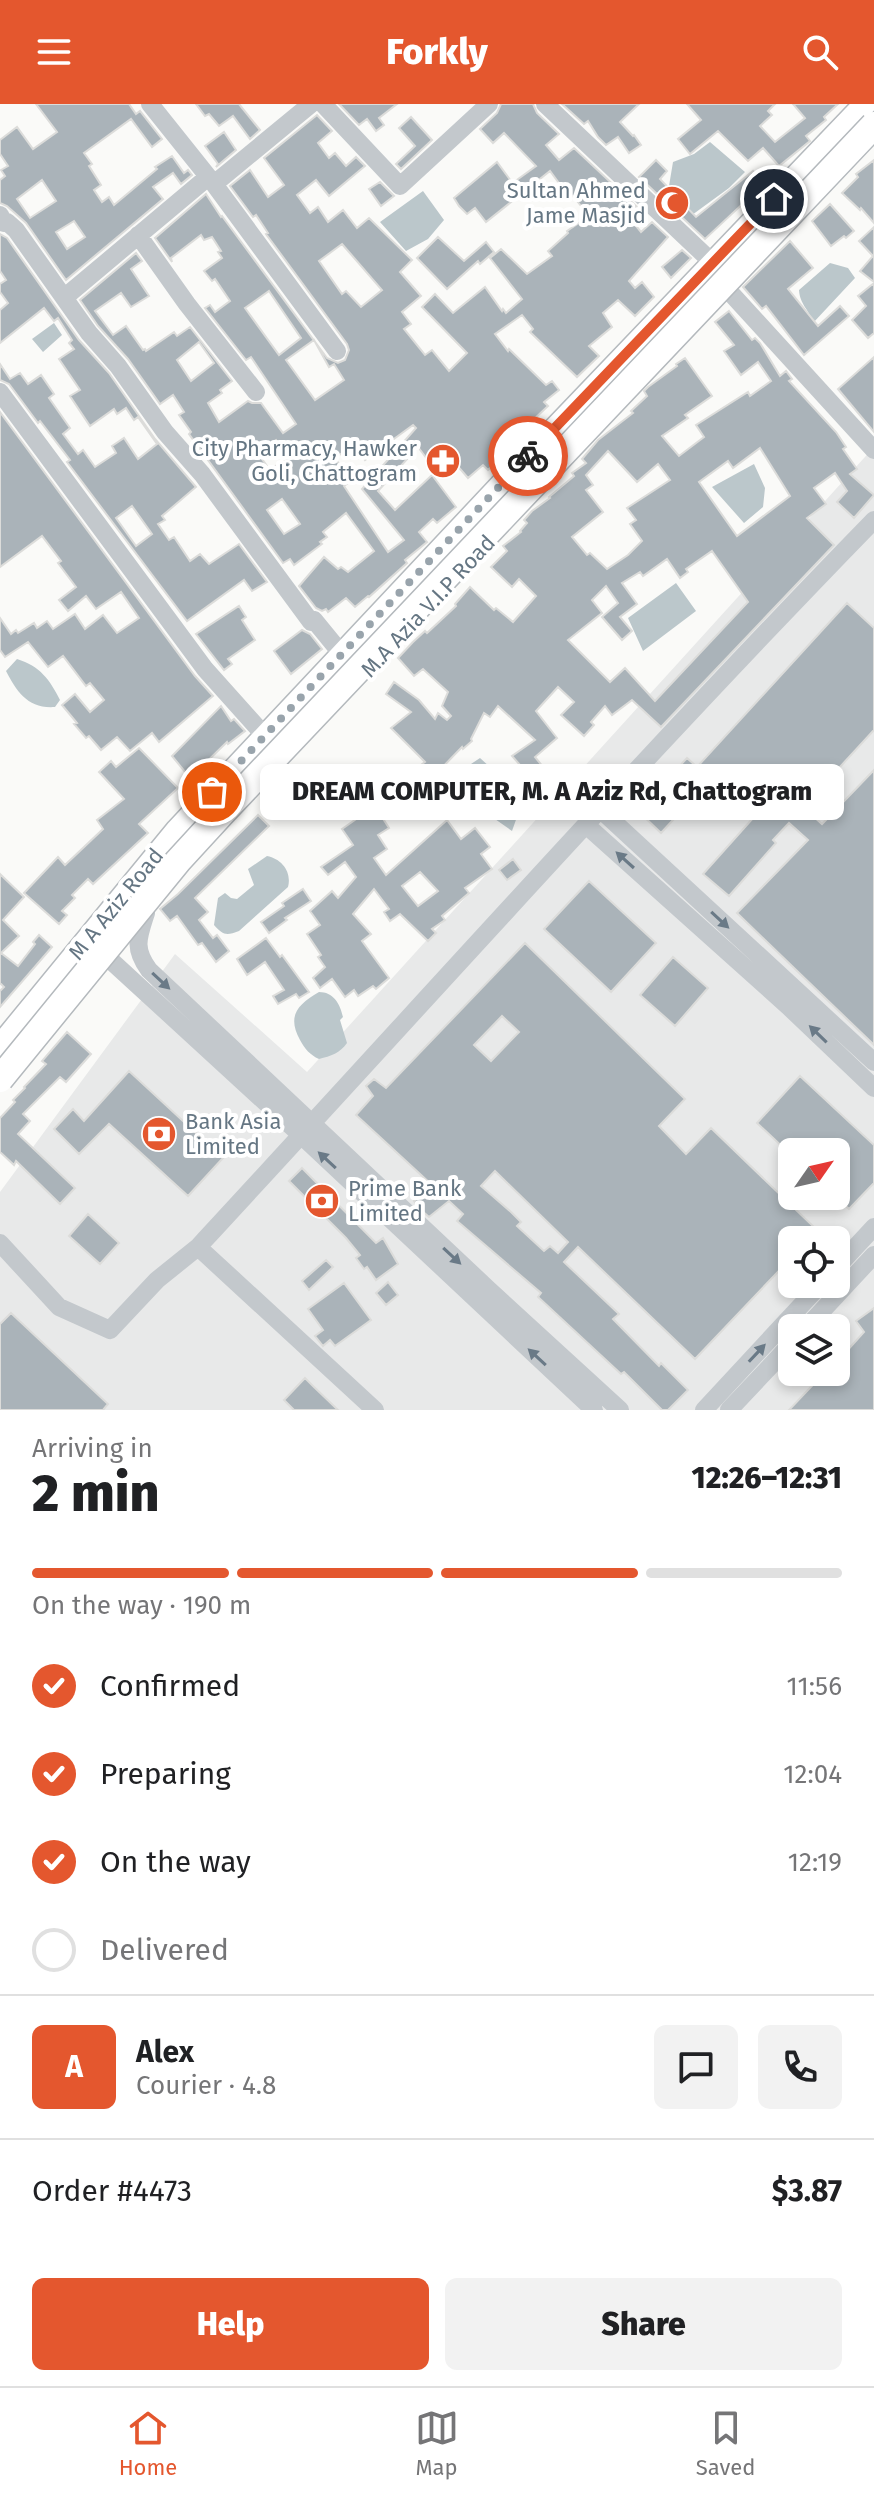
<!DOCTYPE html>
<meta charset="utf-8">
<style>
:root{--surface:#fff;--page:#f2f2f2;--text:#202124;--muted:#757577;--line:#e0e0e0;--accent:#e4572e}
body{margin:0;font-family:"Fira Sans",sans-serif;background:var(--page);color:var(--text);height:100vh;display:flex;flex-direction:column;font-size:30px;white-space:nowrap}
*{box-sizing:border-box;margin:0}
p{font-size:26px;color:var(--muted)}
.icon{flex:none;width:44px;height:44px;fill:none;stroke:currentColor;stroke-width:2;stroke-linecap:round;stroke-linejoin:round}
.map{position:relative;height:1306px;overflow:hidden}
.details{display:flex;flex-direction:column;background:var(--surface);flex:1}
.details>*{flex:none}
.needle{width:52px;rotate:56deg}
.tools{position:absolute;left:778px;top:1034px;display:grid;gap:16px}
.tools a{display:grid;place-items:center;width:72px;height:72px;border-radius:12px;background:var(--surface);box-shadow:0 4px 12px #0003;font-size:40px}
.pin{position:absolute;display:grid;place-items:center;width:68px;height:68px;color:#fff;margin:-34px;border:4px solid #fff;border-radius:50%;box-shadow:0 2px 8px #0007}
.courier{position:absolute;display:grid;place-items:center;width:80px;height:80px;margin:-40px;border:6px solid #e4572e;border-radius:50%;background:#fff;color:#222;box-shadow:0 2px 10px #0007}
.bubble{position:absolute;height:56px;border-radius:12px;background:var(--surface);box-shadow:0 4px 12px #0003;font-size:26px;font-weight:800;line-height:56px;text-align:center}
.overview em{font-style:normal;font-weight:800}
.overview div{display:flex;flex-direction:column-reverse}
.overview{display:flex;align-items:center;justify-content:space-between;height:136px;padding:0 32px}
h1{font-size:52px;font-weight:800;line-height:60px}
.bar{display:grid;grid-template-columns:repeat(4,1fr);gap:12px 8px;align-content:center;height:96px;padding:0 32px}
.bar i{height:10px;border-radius:6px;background:var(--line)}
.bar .selected{background:var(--accent)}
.bar p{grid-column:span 4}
.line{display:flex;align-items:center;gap:20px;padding:0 32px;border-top:2px solid var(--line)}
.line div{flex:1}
.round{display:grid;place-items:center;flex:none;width:84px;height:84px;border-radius:12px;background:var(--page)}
ol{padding:0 32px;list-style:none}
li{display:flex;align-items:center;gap:24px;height:88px}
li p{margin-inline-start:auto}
li .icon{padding:8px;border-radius:50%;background:var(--accent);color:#fff;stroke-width:4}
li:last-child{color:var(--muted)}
li i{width:44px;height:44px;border:4px solid var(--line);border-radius:50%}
.cta{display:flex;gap:16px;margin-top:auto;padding:16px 32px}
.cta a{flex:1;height:92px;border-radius:12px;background:var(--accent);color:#fff;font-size:32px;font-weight:800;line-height:92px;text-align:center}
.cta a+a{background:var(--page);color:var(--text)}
header{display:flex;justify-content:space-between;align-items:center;height:104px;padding:0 32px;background:var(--accent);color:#fff;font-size:36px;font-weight:800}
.dock{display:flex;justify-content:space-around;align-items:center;height:112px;border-top:2px solid var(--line);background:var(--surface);font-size:22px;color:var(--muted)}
.dock a{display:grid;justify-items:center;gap:4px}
.dock .selected{color:var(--accent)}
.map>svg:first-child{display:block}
.built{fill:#e8e9e9;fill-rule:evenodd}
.water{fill:#bbc7cb}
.building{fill:#aab3b9;stroke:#dcdcda;stroke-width:2;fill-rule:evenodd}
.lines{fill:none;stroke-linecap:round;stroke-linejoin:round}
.major-casing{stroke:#b5babe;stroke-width:25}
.minor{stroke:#c3c8cc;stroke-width:18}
.major{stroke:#fff;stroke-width:22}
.highway-bridge-casing{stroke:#b4b9bd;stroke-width:29;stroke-linecap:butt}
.highway-bridge{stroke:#fff;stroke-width:26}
.oneway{fill:#6a7a87}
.done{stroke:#99a4ac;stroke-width:8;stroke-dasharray:0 14.4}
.route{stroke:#e4572e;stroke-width:10}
.labels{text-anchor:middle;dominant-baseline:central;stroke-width:8;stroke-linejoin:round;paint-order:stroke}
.poi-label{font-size:22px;fill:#657683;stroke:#fff;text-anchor:end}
.street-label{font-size:22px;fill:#657683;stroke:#fff}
</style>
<header><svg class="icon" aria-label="menu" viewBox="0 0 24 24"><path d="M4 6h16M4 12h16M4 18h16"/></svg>Forkly<svg class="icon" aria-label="search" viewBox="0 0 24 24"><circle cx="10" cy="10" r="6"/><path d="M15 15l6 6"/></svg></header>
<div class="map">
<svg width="874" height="1306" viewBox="0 0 874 1306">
<rect width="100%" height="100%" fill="#fafaf8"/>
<path class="built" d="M874,343V1306H0V1088L175,850L307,968ZM792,1048H836V1092H792ZM792,1136H836V1180H792ZM792,1224H836V1268H792Z"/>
<path class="water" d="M710,38L745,68L729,84L692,111L681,92L669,82L673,58L694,50Z
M423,87L444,116L428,135L406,147L380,118Z
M830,159L848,164L855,174L813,219C809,205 800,201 799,186Z
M54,219L62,231L43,248L32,235Z
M754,360L765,384L763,403L744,419L712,383Z
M676,479L696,507L643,547L628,514Z
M17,555C40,562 50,576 60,596L55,603C28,605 17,588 6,567Z
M480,654L502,674L500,687L509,695L517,692L523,696L512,727L462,692L453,672Z
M267,752C282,755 292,768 288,783L239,827C226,832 223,831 214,821L218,794L225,789L231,794L237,795L254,781L248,765Z
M319,888C333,888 340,899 343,913L340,916L347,939C340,949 331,952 319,955C310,951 305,945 300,936C287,912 297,901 319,888Z"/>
<path class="building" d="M36,0H129L136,10L140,7L162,35L152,43L131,15L84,49L92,60L89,62L101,81L94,86L102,98L109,93L114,101L157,65L155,63L172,52L184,69L188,66L192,71L181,80L173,69L153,83L163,95L66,176L26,119L7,102L0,99V76L5,72L1,66L8,62L0,50V36L17,23L33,45L57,28ZM42,76L56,97L30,114L17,95ZM74,117L85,133L67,145L56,128Z
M196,0H239L260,26L250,35L233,12L219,22L209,10L205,12Z
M339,0H397L379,14L384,21L376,27L367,15L359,21Z
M501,0H533L537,9L559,30L546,41L559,56L574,44L637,103L627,111L641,128L652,118L668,133L629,177L635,184L642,178L654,193L635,212L618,196L603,209L612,223L589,242L599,252L577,273L530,228L533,225L522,211L495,230L508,247L509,245L546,281L552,277L559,286L544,298L548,302L530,319L532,323L521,331L523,333L488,366L483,361L468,374L456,360L440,372L418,343L378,387L395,406L432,371L456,403L437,419L433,415L419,428L427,438L405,456L407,459L369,493L368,492L355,503L346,494L328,508L326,505L322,507L316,504L299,482L324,453L338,465L341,463L348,468L374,447L346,409L323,428L327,433L320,438L322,440L294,461L290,455L283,459L189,330L191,328L179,311L184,308L173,291L160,300L128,255L98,222L80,196L136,149L142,157L131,165L149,192L131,203L121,189L95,207L113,231L126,222L143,246L145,245L146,247L174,228L177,232L190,223L232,277L220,286L222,289L208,299L219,318L248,297L252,299H261L283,329L296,320L251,253L246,256L205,204L210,201L215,208L230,197L215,175L212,177L204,167L222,154L218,148L221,147L212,133L204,136L201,131L171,154L172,158L155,134L206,90L221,113L222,112L327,254L338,259L345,256L349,246L347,240L266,130L268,129L256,111L253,113L230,82L250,66L268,93L284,81L264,54L317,11L332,27L318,39L329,54L335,49L346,62L356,53L365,62L329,92L316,76L297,91L310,109L318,103L328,118L343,106L357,124L369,114L412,156L400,168L421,192L402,208L411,220L404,225L425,251L432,246L449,267L467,249L422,203L435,190L453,209L485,183L502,207L503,205L506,209L522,195L490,154L501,145L527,170L552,152L548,147L568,129L567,127L589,112L573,92L570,94L550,67L486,118L475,104L467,110L459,102L454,94L497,58L511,77L514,78L536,62L504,29L493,39L480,25L497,9ZM342,140L382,186L361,203L346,187L342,190L319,157ZM269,187L301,234L279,251L245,204ZM314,236L329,263L334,260L344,276L315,296L286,256ZM199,238L214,259L191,277L177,256ZM413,321L416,324L362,385L404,436L388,448L344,382L351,377L335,354L354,341L365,356ZM276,336L288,353L270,366L257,348ZM282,395L300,420L284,430L267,406Z
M562,0H639L620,18L633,32L634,31L641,41L629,49L618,33L606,41L598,33L588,17L584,20Z
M687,0H775L768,7L772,11L760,22L775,38L805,14L793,0H838L824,13L826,16L806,32L810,37L779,62L763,44L748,57L718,27L690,50L678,35L701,16Z
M411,13L432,36L401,65L396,60L415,42L399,24Z
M224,28L236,46L216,63L218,60L205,42Z
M656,56L667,67L660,75L696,113L753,67L764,80L705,135L639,73Z
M874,56V119L861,104L860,106L842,89L858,73L856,70Z
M380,78L394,92L381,102L369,85Z
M830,100L854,127L846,134L844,132L831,142L812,117Z
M874,123V178L860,167L873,152L859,137Z
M0,130L7,134L79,236L109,269L155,335L196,383L162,412L165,416L158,420L169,436L174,433L190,457L200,450L209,460L239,440L267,478L252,487L244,476L187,517L67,358L70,356L40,317L38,319L9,280L0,276V260L10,275L20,269L28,280L41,271L54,290L49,294L70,324L63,330L78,350L83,346L95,363L116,349L112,342L124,334L138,355L157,340L138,313L134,316L126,304L117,310L114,305L90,322L70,292L80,286L59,255L74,245L69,239L72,236L58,214L54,217L44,204L0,239V206L8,199L0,188V180L6,176L0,167ZM132,402L152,430L136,442L116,414Z
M438,133L464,157L486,138L494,148L480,160L478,157L447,185L417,154Z
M790,137L813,164L788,185L818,222L840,202L849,212L804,251L766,202L762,205L743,183Z
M682,146L691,154L671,174L662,163Z
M874,179V229L868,234L852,216L866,202L858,192Z
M729,207L752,236L755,234L760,239L780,272L786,267L792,275L789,277L836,328L846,343L843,345L857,365L850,370L874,391L854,414L837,398L847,387L835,369L814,384L826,400L807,414L834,441L661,623L632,596L612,611L605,602L591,618L594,621L584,632L561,611L574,598L558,583L536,607L557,634L535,653L548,669L536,679L512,652L535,636L498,602L490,613L484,609L471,635L472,637L463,645L462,643L433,673L438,679L424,691L438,709L429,715L412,692L382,713L389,724L378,731L387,745L374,754L386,771L447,716L461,735L475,724L490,743L481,750L492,765L465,784L469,789L442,812L445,816L432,825L436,829L428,837L400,810L390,817L384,808L389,805L374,785L353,810L371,830L362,837L389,874L376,885L373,882L358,892L354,886L345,893L332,875L320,884L313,874L325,863L318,853L321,851L307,830L320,821L310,807L332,787L338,794L356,773L345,758L328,771L321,763L353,741L342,725L379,699L375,694L425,658L391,624L411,608L386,590L394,578L419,596L435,615L438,609L447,616L451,612L442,602L448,588L423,565L414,572L398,554L413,538L425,527L427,529L456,502L455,500L470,483L494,506L496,504L513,518L536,492L519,475L512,483L491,463L507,447L503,442L521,428L520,427L527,419L524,416L532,407L550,394L549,393L574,372L572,369L586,359L582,355L598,336L633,309L631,307L647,292L644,287L648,283L677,262L676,260L685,254L712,292L685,311L688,314L662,332L679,352L704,333L696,321L748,288L750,292L771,277L758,258L741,271L724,247L734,241L715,218ZM760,344L790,392L737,432L699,378L728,357L733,364ZM608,347L637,378L658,360L670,376L627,404L636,416L630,420L642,437L628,451L607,465L590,449L587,451L572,433L603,408L586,386L593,381L586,371ZM712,447L748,498L655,597L625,564L610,578L568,536L602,509L592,496L606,482L618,499L602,513L622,536L632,527L620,513L637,500L622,479L640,468L643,472L667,455L680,474L688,468L686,465ZM420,768L438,787L418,802L402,782Z
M874,253V328L838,285Z
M0,308L195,572L213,592L159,638L152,629L130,647L117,633L101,646L89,632L86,634L74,620L77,619L62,601L75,590L90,608L104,596L90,579L86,582L63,552L48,563L28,538L5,553L0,546V514L11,530L16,526L18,529L34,519L37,524L47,517L53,525L75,510L85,525L103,511L117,529L139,514L121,488L96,505L86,492L68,507L59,496L76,483L58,459L61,457L42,432L0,463Z
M847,499L874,524V626L803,703L822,720L874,666V941L737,809L808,736L789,719L773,736L776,739L729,792L703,770L762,704L720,665L661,729L638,707L687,654L697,663Z
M239,502L246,513L242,516L255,536L228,555L232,560L224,566L196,530Z
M302,526L310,530L322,545L291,570L274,547Z
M221,602L231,617L234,615L245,627L228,640L227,638L190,674L172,652Z
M139,644L178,684L139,720L148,729L93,780L88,775L72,791L75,794L62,807L67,811L59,820L24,789L58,753L65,761L103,725L97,716L124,695L99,668L111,657L116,663Z
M258,711L269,722L195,794L208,808L199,816L213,834L217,831L229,847L216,858L202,839L198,841L177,812L170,817L160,805L178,790Z
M513,755L521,766L507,776L499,766Z
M0,770L24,793L3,816L19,832L1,849L18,862L35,840L33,838L39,831L52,843L0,903V887L4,883L0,879Z
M589,777L656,839L611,888L544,825Z
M303,785L311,797L285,814L287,816L269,829L261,818L284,802L282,799Z
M266,834L280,853L282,851L309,888L299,894L296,890L278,900L273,892L284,886L265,858L247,871L237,855Z
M525,839L685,995L659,1022L686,1050L711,1024L817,1126L808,1136H792V1153L695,1255L578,1143L564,1158L619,1210L613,1215L659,1262L661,1259L688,1286L668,1306H662L624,1268L621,1270L538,1193L541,1189L457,1117L463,1110L449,1097L429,1113L421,1106L414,1097L433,1082L356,1011L373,992L366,982L374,975L386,984ZM502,912L519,928L491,957L474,941ZM495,1067L568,1138L558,1149L550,1142L544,1147L517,1122L521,1118L511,1108L481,1082Z
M673,853L708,884L675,922L640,891Z
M67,928L91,950L66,978L60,973L23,1010L30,1017L18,1030L75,1084L60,1100L16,1057L14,1061L0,1048V1014L15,998L13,996L25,984L24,983L46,960L42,957Z
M129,967L223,1054L188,1092L109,1020L79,1050L54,1025L73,1005L84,1017Z
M800,972L874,1041V1079L849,1105L836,1093V1048H788L757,1019Z
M302,1064L376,1139L383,1134L398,1160L376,1176L367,1163L364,1165L356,1154L360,1151L346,1134L289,1077Z
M88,1110L119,1139L100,1160L69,1132Z
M326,1156L333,1163L309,1186L302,1177Z
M388,1178L398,1191L386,1201L376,1189Z
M344,1179L371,1216L335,1242L330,1236L323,1242L315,1232L323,1226L308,1205Z
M874,1204V1306H789L825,1268H836V1259L864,1228L856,1217Z
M11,1209L108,1300L103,1306H0V1220Z
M305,1274L313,1282L338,1306H294L284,1296Z"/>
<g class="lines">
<g class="major-casing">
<path id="major" d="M0,942L177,726L515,366L865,0"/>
</g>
<path class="minor" d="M150,0L214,80L337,247
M323,0L400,82L489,0
M545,0L713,159L727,185L874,346
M214,80L311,0
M0,111L4,119L7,118L16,126L89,229L118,262L165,328L202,370L311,518L314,516L341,549
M138,131L187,200L256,288
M65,193L208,73
M0,288L205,565L265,632
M601,706L874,958
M586,721L788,902L874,984
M146,809C138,834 133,844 149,866L488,1185L620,1306
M95,842L301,1031L594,1306
M0,1139L59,1203L110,1226L157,1176L198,1143C423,900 643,653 874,416
M198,1143L375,1306
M836,1164L874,1123
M806,1224L874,1151
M704,1306L821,1180
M729,1306L792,1239"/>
<use href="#major" class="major"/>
<g class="highway-bridge-casing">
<path id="highway-bridge" d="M0,975L178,757L223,708L874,21"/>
</g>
<use href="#highway-bridge" class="highway-bridge"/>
</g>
<defs><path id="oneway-solid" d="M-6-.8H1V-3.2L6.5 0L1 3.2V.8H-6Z" transform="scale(2)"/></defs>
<g class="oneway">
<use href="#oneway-solid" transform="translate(625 756) rotate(-138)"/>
<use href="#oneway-solid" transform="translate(720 816) rotate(43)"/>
<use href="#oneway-solid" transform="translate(161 877) rotate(43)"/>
<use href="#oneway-solid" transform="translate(818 930) rotate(-136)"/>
<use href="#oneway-solid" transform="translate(327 1056) rotate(-137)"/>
<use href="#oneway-solid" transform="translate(452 1152) rotate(43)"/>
<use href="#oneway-solid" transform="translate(757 1249) rotate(-47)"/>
<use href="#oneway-solid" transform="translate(537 1253) rotate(-137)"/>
</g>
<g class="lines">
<path class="done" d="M212,688L528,352"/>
<path class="route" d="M528,352L774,95"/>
</g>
<defs>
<g id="mosque-disc" transform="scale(1.8)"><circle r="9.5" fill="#e4572e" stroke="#fff"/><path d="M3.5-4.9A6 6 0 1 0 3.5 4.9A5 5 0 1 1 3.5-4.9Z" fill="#fff"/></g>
<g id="pharmacy-disc" transform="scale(1.8)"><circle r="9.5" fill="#e4572e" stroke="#fff"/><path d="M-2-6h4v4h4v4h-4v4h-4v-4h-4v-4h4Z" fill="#fff"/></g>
<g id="bank-disc" transform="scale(1.8)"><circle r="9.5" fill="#e4572e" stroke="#fff"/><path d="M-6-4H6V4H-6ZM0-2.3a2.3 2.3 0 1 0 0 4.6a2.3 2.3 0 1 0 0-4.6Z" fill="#fff"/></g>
</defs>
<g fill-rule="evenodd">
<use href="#mosque-disc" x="672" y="99"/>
<use href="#pharmacy-disc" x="443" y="357"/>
<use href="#bank-disc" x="159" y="1030"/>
<use href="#bank-disc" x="322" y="1097"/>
</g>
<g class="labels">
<g class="poi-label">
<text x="646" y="86">Sultan Ahmed<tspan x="646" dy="25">Jame Masjid</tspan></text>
<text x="417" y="344">City Pharmacy, Hawker<tspan x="417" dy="25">Goli, Chattogram</tspan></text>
<text x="185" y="1017" text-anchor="start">Bank Asia<tspan x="185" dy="25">Limited</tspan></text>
<text x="348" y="1084" text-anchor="start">Prime Bank<tspan x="348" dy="25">Limited</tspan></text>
</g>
<g class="street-label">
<text transform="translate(428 502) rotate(-47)">M.A Azia V.I.P Road</text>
<text transform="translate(116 800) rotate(-51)">M A Aziz Road</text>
</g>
</g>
</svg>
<div class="tools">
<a><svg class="needle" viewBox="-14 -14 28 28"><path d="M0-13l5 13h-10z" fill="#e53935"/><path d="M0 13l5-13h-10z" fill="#757577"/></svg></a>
<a><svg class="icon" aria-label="locate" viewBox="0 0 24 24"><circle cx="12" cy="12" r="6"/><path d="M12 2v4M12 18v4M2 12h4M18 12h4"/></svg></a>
<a><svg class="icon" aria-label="layers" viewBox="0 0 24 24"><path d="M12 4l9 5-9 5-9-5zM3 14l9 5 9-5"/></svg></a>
</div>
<div class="pin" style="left:212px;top:688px;background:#ea580c"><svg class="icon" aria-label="bag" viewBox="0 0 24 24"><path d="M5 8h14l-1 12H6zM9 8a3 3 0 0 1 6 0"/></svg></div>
<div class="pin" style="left:774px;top:95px;background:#1f2937"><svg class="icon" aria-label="home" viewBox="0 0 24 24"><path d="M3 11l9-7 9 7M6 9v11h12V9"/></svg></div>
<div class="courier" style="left:528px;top:352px"><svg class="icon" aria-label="bike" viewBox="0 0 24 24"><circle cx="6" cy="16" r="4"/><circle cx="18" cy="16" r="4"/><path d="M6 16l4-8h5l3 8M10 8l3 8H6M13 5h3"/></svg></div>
<div class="bubble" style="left:260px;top:660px;width:584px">DREAM COMPUTER, M. A Aziz Rd, Chattogram</div>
</div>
<section class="details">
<div class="overview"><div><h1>2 min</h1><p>Arriving in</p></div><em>12:26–12:31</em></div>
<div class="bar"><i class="selected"></i><i class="selected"></i><i class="selected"></i><i></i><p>On the way · 190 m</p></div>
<ol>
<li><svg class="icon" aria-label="check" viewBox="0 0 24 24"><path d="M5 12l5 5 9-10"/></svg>Confirmed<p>11:56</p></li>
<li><svg class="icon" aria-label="check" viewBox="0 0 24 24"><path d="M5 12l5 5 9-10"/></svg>Preparing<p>12:04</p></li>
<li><svg class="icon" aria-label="check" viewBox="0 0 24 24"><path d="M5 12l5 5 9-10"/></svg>On the way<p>12:19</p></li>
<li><i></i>Delivered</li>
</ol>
<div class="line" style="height:144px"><b class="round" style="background:var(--accent);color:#fff">A</b><div><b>Alex</b><p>Courier · 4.8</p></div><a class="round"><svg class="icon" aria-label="chat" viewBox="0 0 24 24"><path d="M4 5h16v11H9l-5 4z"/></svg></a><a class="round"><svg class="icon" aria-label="phone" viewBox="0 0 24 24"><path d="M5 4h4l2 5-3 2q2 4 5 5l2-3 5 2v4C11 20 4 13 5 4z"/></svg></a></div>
<div class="line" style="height:104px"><div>Order #4473</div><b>$3.87</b></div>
<div class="cta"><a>Help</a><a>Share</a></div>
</section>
<nav class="dock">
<a class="selected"><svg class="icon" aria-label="home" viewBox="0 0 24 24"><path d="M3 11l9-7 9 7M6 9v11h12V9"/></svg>Home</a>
<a><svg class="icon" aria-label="map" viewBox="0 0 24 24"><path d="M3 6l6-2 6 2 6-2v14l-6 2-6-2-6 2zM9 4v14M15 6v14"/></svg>Map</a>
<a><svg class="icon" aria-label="saved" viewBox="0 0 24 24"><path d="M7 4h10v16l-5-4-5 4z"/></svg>Saved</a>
</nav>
